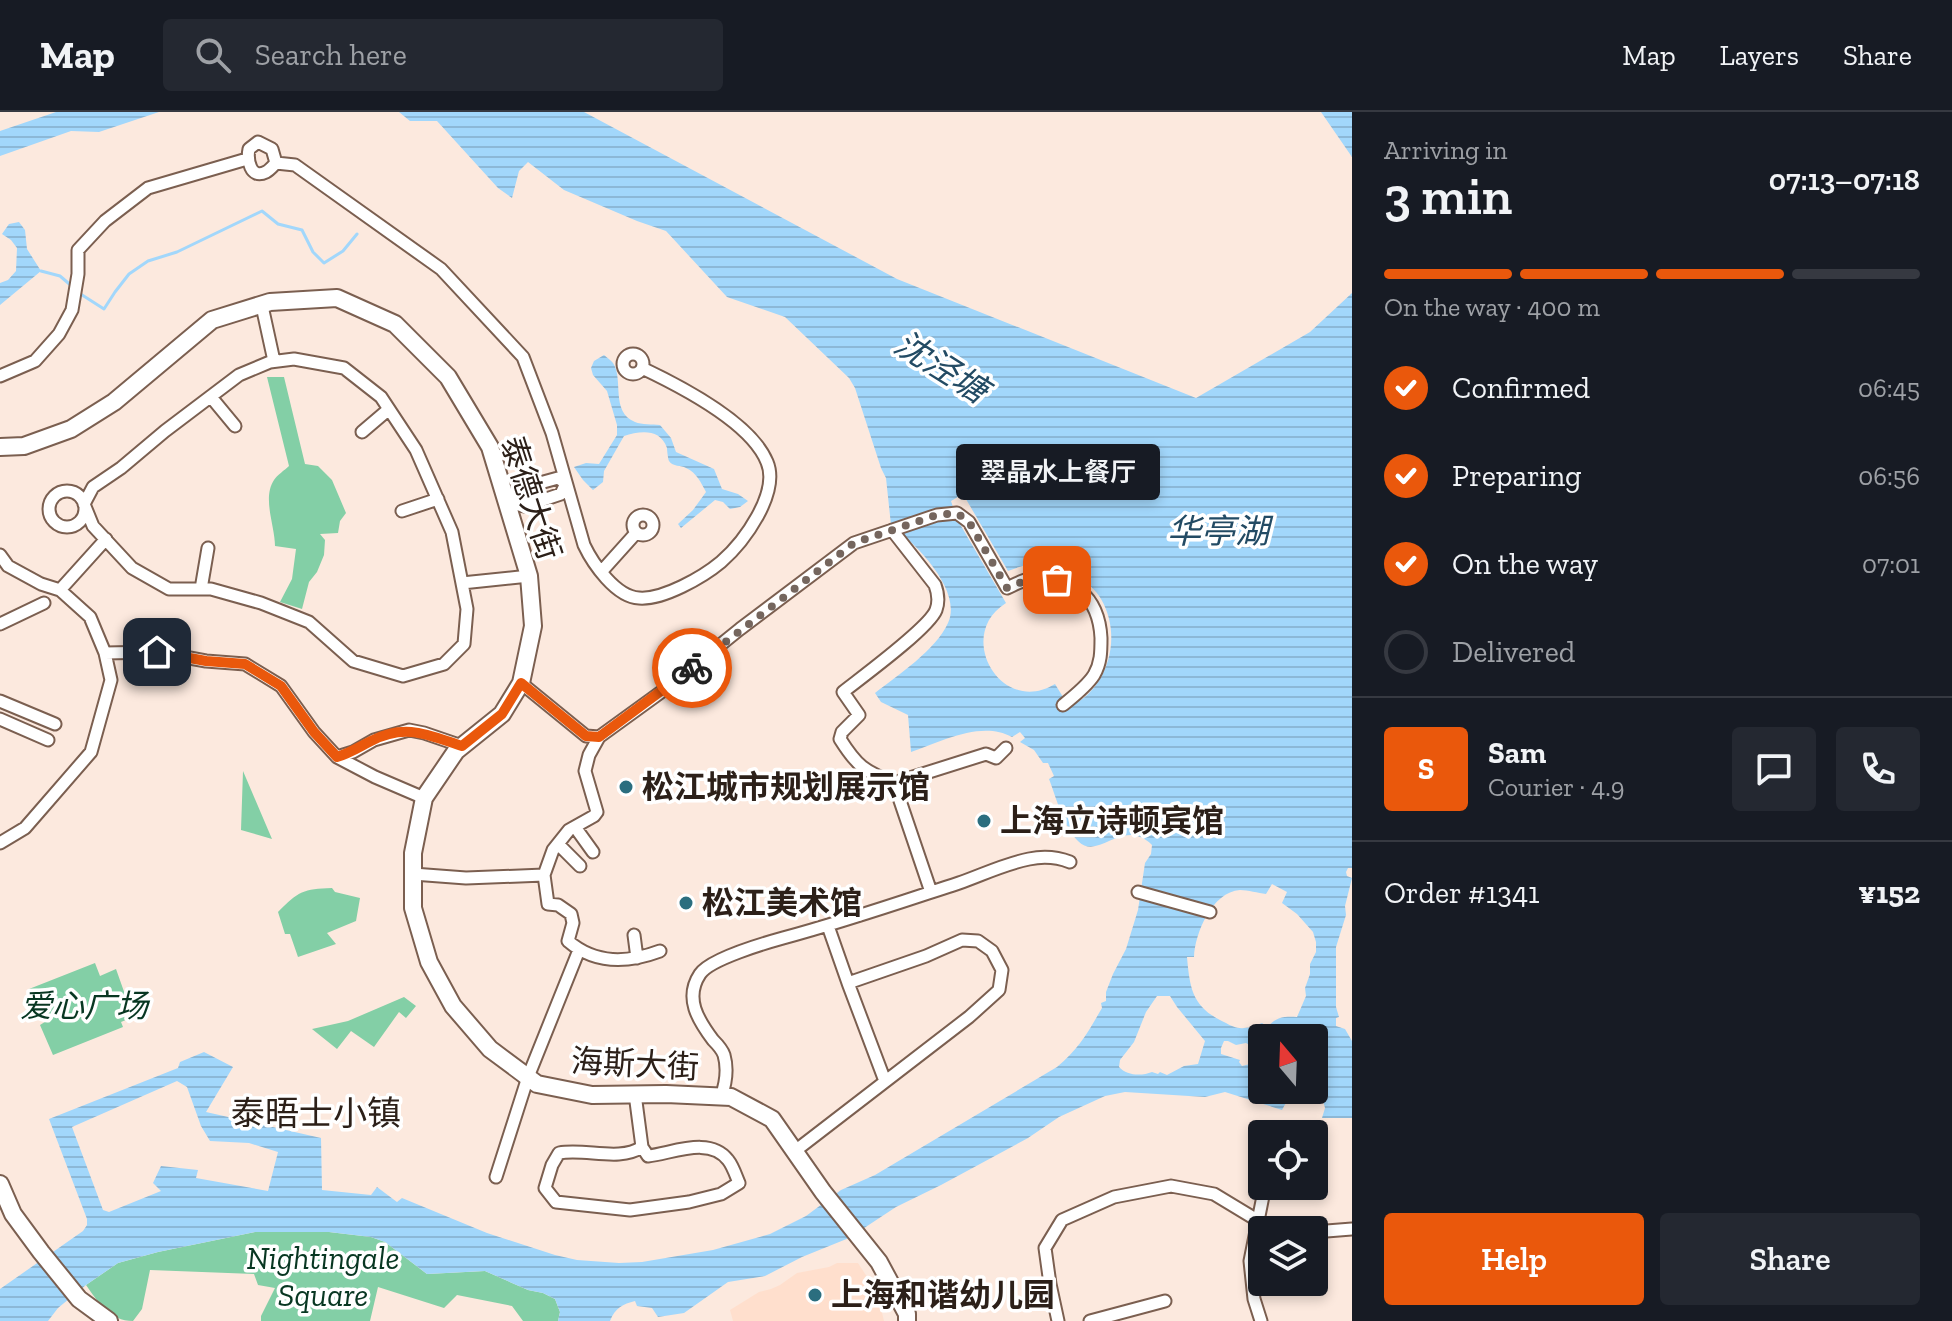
<!DOCTYPE html>
<meta charset="utf-8">
<style>
:root{--surface:#171b24;--page:#242831;--text:#f1f3f6;--muted:#9ea1a6;--line:#363941;--accent:#ea580c}
body{margin:0;font-family:"Zilla Slab","Noto Sans SC",serif;background:var(--page);color:var(--text);height:100vh;display:flex;flex-direction:column;font-size:30px;white-space:nowrap}
*{box-sizing:border-box;margin:0}
p{font-size:26px;color:var(--muted)}
.icon{flex:none;width:44px;height:44px;fill:none;stroke:currentColor;stroke-width:2;stroke-linecap:round;stroke-linejoin:round}
.map{position:relative;flex:1;overflow:hidden}
.side{display:flex;flex-direction:column;background:var(--surface);width:600px}
.side>*{flex:none}
.needle{width:52px;rotate:341deg}
.buttons{position:absolute;left:1248px;top:912px;display:grid;gap:16px}
.buttons a{display:grid;place-items:center;width:80px;height:80px;border-radius:8px;background:var(--surface);box-shadow:0 4px 12px #0003;font-size:40px}
.pin{position:absolute;display:grid;place-items:center;width:68px;height:68px;color:#fff;margin:-34px;border-radius:16px;box-shadow:0 4px 12px #0006}
.courier{position:absolute;display:grid;place-items:center;width:80px;height:80px;margin:-40px;border:6px solid #ea580c;border-radius:50%;background:#fff;color:#222;box-shadow:0 2px 10px #0007}
.bubble{position:absolute;height:56px;border-radius:8px;background:var(--surface);box-shadow:0 4px 12px #0003;font-size:26px;font-weight:600;line-height:56px;text-align:center}
.headline em{font-style:normal;font-weight:600}
.headline div{display:flex;flex-direction:column-reverse}
.headline{display:flex;align-items:center;justify-content:space-between;height:136px;padding:0 32px}
h1{font-size:52px;font-weight:600;line-height:60px}
.bar{display:grid;grid-template-columns:repeat(4,1fr);gap:12px 8px;align-content:center;height:96px;padding:0 32px}
.bar i{height:10px;border-radius:6px;background:var(--line)}
.bar .current{background:var(--accent)}
.bar p{grid-column:span 4}
.line{display:flex;align-items:center;gap:20px;padding:0 32px;border-top:2px solid var(--line)}
.line div{flex:1}
.round{display:grid;place-items:center;flex:none;width:84px;height:84px;border-radius:8px;background:var(--page)}
ol{padding:0 32px;list-style:none}
li{display:flex;align-items:center;gap:24px;height:88px}
li p{margin-inline-start:auto}
li .icon{padding:8px;border-radius:50%;background:var(--accent);color:#fff;stroke-width:4}
li:last-child{color:var(--muted)}
li i{width:44px;height:44px;border:4px solid var(--line);border-radius:50%}
.primary-button{display:flex;gap:16px;margin-top:auto;padding:16px 32px}
.primary-button a{flex:1;height:92px;border-radius:8px;background:var(--accent);color:#fff;font-size:32px;font-weight:600;line-height:92px;text-align:center}
.primary-button a+a{background:var(--page);color:var(--text)}
header{display:flex;align-items:center;gap:48px;box-sizing:border-box;height:112px;padding:0 40px;background:var(--surface);border-bottom:2px solid var(--line)}
header strong{font-size:38px}
nav{display:flex;gap:44px;margin-inline-start:auto;font-size:28px}
.search{width:560px;height:72px;background:var(--page);display:flex;align-items:center;gap:20px;box-sizing:border-box;padding:0 28px;border-radius:8px;color:var(--muted);font-size:30px}
main{display:flex;flex:1;min-height:0}
.map>svg:first-child{display:block}
.built{fill:#ffdfcd}
.green{fill:#83cfa6}
.water{fill:url(#water-rules);fill-rule:evenodd}
.lines{fill:none;stroke-linecap:round;stroke-linejoin:round}
.stream{stroke:#a2d7fb;stroke-width:3}
.street-casing{stroke:#7b5f50;stroke-width:15}
.secondary-casing{stroke:#7b5f50;stroke-width:20}
.street{stroke:#fff;stroke-width:11}
.secondary{stroke:#fff;stroke-width:16}
.done{stroke:#75665e;stroke-width:8;stroke-dasharray:0 14.4}
.route{stroke:#ea580c;stroke-width:10}
.poi-dot{fill:#2b6e7f;stroke:#fff;stroke-width:3}
.labels{text-anchor:middle;dominant-baseline:central;stroke-width:7;stroke-linejoin:round;paint-order:stroke}
.street-label{font-size:32px;fill:#2c2019;stroke:#fff}
.poi-label{font-size:32px;font-weight:bold;fill:#2c2019;stroke:#fff;text-anchor:start}
.park-label{font-size:32px;font-style:italic;fill:#083722;stroke:#fff}
.water-label{font-size:34px;font-style:italic;fill:#234b64;stroke:#fff}
.neighbourhood-label{font-size:34px;fill:#2c2019;stroke:#fff}
</style>
<header>
<strong>Map</strong>
<div class="search"><svg class="icon" aria-label="search" viewBox="0 0 24 24"><circle cx="10" cy="10" r="6"/><path d="M15 15l6 6"/></svg>Search here</div>
<nav><a>Map</a><a>Layers</a><a>Share</a></nav>
</header>
<main>
<div class="map">
<svg width="1352" height="1209" viewBox="0 0 1352 1209">
<defs>
<pattern id="water-rules" width="6" height="5" patternUnits="userSpaceOnUse" patternTransform="scale(2)"><rect width="6" height="5" fill="#a2d7fb"/><path d="M0 2.5h6" fill="none" stroke="#8cb8d7"/></pattern>
</defs>
<rect width="100%" height="100%" fill="#fce9de"/>
<path class="built" d="M837,1151H858L873,1174L879,1188L884,1209H733L730,1198L759,1180L771,1177L780,1173L797,1161L829,1155Z"/>
<path class="green" d="M267,265H284L305,352L318,354L332,368L346,401L340,409L338,421L320,422L325,428L324,443L317,460L309,470L302,497L280,490L292,467L296,437L275,434C275,414 262,386 274,368C277,363 285,358 289,354Z
M243,659L272,727L241,718Z
M332,776L335,780L360,786L356,809L327,821L336,832L298,845L290,822H285L278,800C299,779 303,777 332,776Z
M95,851L100,864L116,857L133,905L121,910L123,915L53,943L40,913L48,908L43,896L35,899L29,877Z
M404,885L416,894L406,906L399,900L374,935L351,919L337,937L312,917L348,909Z
M255,1120H329L371,1125L385,1130L427,1162L485,1159L528,1178L543,1181L555,1187L560,1200L558,1209H523L512,1194L457,1183L444,1196L378,1175L370,1209H261V1204L275,1176L258,1173L254,1162L150,1158L142,1197L133,1209C110,1209 98,1190 86,1173L118,1151L158,1140Z"/>
<path class="water" d="M56,0H159L99,20L71,19L0,44V19Z
M399,0H584L897,167L1196,286L1310,220L1352,181V756H1348L1346,760L1347,764L1352,766L1345,794L1346,803L1336,835V895L1339,905L1336,906V914L1345,917L1352,929V1006H1322L1325,996L1322,985L1304,979L1289,985L1282,998L1225,980L1205,985L1125,980L1105,984L1059,1005L1028,1026L941,1073L896,1095L849,1126L802,1145L765,1164L728,1170L684,1201L658,1205L652,1196L637,1194L635,1189C623,1192 615,1196 610,1209H558L560,1200L555,1187L543,1181L528,1178L485,1159L427,1162L385,1130L371,1125L329,1120H255L158,1140L118,1151L86,1173L58,1196L48,1209H0V1177L83,1119L87,1113V1107L49,1007L178,956L180,950L204,940L233,955L206,1000L321,1026L322,1078L371,1083L377,1075L397,1090L402,1086L487,1121L555,1143L577,1148L619,1151L642,1150L713,1138L770,1122L806,1104L841,1078L875,1063L1057,955C1079,937 1088,920 1102,896L1101,891L1106,889V880L1113,862L1126,837L1138,798L1145,751L1151,742L1152,733C1122,704 1099,750 1078,729C1064,716 1056,685 1049,667L1054,664L1048,651H1043L1034,638L1020,630L1025,626L1020,620L1012,625C981,608 941,630 911,640L908,603L881,590L875,581C898,563 936,538 948,511C963,478 915,431 891,413L886,366L881,356L855,276L849,266L785,205L727,185L666,119L637,109L564,78L528,50L519,59L512,86L498,76L437,9H410ZM963,382L1008,459C1016,456 1024,453 1032,452C1049,450 1066,455 1079,465C1088,472 1096,478 1101,487C1124,526 1107,582 1064,597L1058,590L1063,585L1055,572C1001,605 954,523 1006,491L957,407L951,389ZM1272,772L1287,780L1282,791L1297,802L1313,820L1316,830V840L1310,852V862L1305,876L1306,884L1297,905C1285,904 1275,905 1268,915L1262,911C1257,913 1250,916 1244,916C1238,917 1231,914 1226,911C1193,896 1190,879 1187,845H1194C1195,821 1212,780 1240,778C1248,778 1258,781 1266,782ZM1157,884H1170L1177,895L1205,929L1198,952L1184,954L1167,963L1160,960L1158,962L1152,960C1142,964 1127,964 1119,955L1120,948L1134,930L1146,900ZM1262,926H1314V978H1262V957L1255,952L1253,955L1250,952L1242,954L1239,950L1240,948L1221,942V936L1224,929H1228L1236,933L1246,931L1262,940ZM177,969L187,975L201,1014L210,1029L249,1031L278,1040L268,1079L196,1066L198,1058L161,1054L153,1071L161,1079L109,1100L103,1098L72,1015Z
M1321,0H1352V45Z
M19,110L25,118L27,137L41,159L0,193V171L8,168L16,159L17,136L11,128L2,122L9,112Z
M604,243C607,246 611,248 613,251C624,267 610,300 635,310C642,313 652,312 660,313L671,326L676,340L714,357L722,377L738,382L748,389L740,395L730,397L723,390L715,388L681,416L678,412L693,398L706,380C701,371 697,361 686,356C681,353 673,355 669,349C668,347 667,338 667,336C660,316 640,319 624,324L604,359L603,370L593,378L583,368L574,355L586,351L599,352L617,323V313L607,279L593,263L591,256L594,249Z"/>
<g class="lines">
<path class="stream" d="M41,159L60,164L74,176
M79,181L104,197L115,180L129,162L148,149L177,140L262,99L278,112L302,118L313,140L324,151L343,139L357,122"/>
<g class="street-casing">
<path id="street" d="M258,30L272,37L276,51C273,54 270,58 266,60C250,68 247,47 249,37Z
M276,51L295,53L441,157L523,245L552,321L584,433C593,452 616,485 639,486C663,488 703,465 721,450C744,430 780,381 767,350C751,310 680,274 642,256
M262,194L274,249
M623 252a10 10 0 1 1 20 0a10 10 0 1 1-20 0Z
M294,247L344,256L381,285L416,338L452,420L467,497L464,532L444,552L403,564L353,549L309,510L261,491L211,477H169L132,456L93,414L84,392L93,375L121,356L165,319L239,263L270,250Z
M0,264L35,249L59,222L72,198L78,162V138L105,109L148,76L247,47
M211,285L235,314
M362,320L389,297
M558,366L566,371L561,382L525,394L507,391L518,377Z
M49 397a18 18 0 1 1 36 0a18 18 0 1 1-36 0Z
M402,399L438,387
M633 413a10 10 0 1 1 20 0a10 10 0 1 1-20 0Z
M892,418L935,473C938,481 939,490 936,498C929,516 862,565 843,580L859,603L842,620L840,627C857,654 864,659 894,671L931,780
M0,443L8,454L41,472L60,478L90,505L105,541L111,568L91,640L25,716L0,731
M601,460L636,421
M462,471L529,464
M201,477L208,436
M60,478L106,427
M0,512L44,491
M105,541L157,540L206,549L245,552L281,574L314,620L337,645L375,665L424,686
M521,571L586,624L599,625L668,575L740,517L854,431L937,403L957,401L969,410L1007,476C1014,473 1022,468 1030,467C1072,461 1099,485 1101,526C1101,540 1101,551 1094,563C1087,574 1073,585 1063,593
M0,589L55,612
M0,607L48,628
M599,625L589,643L585,659L597,700L594,704L569,718L553,738L544,763L548,792L558,793L571,802L573,811L568,829C596,853 628,851 660,839
M337,645L353,640L374,628L409,618L424,621L462,634
M894,671L986,642L996,646L1006,636
M575,715L593,740
M558,732L580,754
M413,762L466,766L544,763
M1138,780L1210,800
M828,814L848,871
M634,823L637,846
M635,982L642,1035L648,1044C673,1041 710,1024 728,1048C733,1054 736,1064 739,1071L721,1082L689,1090L630,1098L556,1090L545,1076L552,1053L559,1041C586,1036 619,1050 642,1035
M721,985C726,971 728,957 724,943C722,937 717,932 713,928C698,908 684,886 700,862C710,847 765,831 783,826C843,810 901,790 959,771C982,763 1004,752 1029,747C1043,744 1057,745 1070,750
M1257,1036L1262,1042
M795,1039L969,905L999,878L1002,858L992,839L978,829L962,828L926,844L848,871L885,969
M496,1065L528,965L579,838
M1314,1120L1352,1117
M1058,1209L1050,1172L1045,1136L1062,1108L1114,1085L1171,1074L1214,1082L1257,1108L1282,1118
M1090,1209L1165,1189
M1261,1209L1254,1187L1250,1149L1265,1074"/>
</g>
<g class="secondary-casing">
<path id="secondary" d="M0,335L24,334L71,317L114,290L212,208L270,190L337,186L395,212L448,265L490,335L529,464L533,514L521,571L502,602L456,639L424,686L413,741V796L429,850L453,894L490,937L537,972L592,983L666,982L731,985L772,1007L823,1080L879,1150L907,1202V1209
M0,1072L13,1102L41,1140L79,1187L109,1209"/>
</g>
<use href="#street" class="street"/>
<use href="#secondary" class="secondary"/>
</g>
<g class="lines">
<path class="done" d="M692,556L854,431L937,403L957,401L969,410L1007,476L1029,467L1057,468"/>
<path class="route" d="M157,540L206,549L245,552L281,574L314,620L337,645C350,641 359,635 371,629C406,611 428,623 462,634L502,602L521,571L586,624L599,625L692,556"/>
</g>
<g class="poi-dot">
<circle cx="626" cy="675" r="8"/>
<circle cx="984" cy="709" r="8"/>
<circle cx="686" cy="791" r="8"/>
<circle cx="815" cy="1183" r="8"/>
</g>
<g class="labels">
<g class="street-label">
<text transform="translate(531 386) rotate(72)">泰德大街</text>
<text transform="translate(635 952) rotate(3)">海斯大街</text>
</g>
<g class="poi-label">
<text x="642" y="675">松江城市规划展示馆</text>
<text x="1000" y="709">上海立诗顿宾馆</text>
<text x="702" y="791">松江美术馆</text>
<text x="831" y="1183">上海和谐幼儿园</text>
</g>
<g class="park-label">
<text x="84" y="894">爱心广场</text>
<text x="323" y="1146">Nightingale<tspan x="323" dy="37">Square</tspan></text>
</g>
<g class="water-label">
<text transform="translate(941 255) rotate(32)">沈泾塘</text>
<text x="1218" y="419">华亭湖</text>
</g>
<g class="neighbourhood-label">
<text x="316" y="1001">泰晤士小镇</text>
</g>
</g>
</svg>
<div class="buttons">
<a><svg class="needle" viewBox="-14 -14 28 28"><path d="M0-13l5 13h-10z" fill="#e53935"/><path d="M0 13l5-13h-10z" fill="#9ea1a6"/></svg></a>
<a><svg class="icon" aria-label="locate" viewBox="0 0 24 24"><circle cx="12" cy="12" r="6"/><path d="M12 2v4M12 18v4M2 12h4M18 12h4"/></svg></a>
<a><svg class="icon" aria-label="layers" viewBox="0 0 24 24"><path d="M12 4l9 5-9 5-9-5zM3 14l9 5 9-5"/></svg></a>
</div>
<div class="pin" style="left:1057px;top:468px;background:#ea580c"><svg class="icon" aria-label="bag" viewBox="0 0 24 24"><path d="M5 8h14l-1 12H6zM9 8a3 3 0 0 1 6 0"/></svg></div>
<div class="pin" style="left:157px;top:540px;background:#1f2937"><svg class="icon" aria-label="home" viewBox="0 0 24 24"><path d="M3 11l9-7 9 7M6 9v11h12V9"/></svg></div>
<div class="courier" style="left:692px;top:556px"><svg class="icon" aria-label="bike" viewBox="0 0 24 24"><circle cx="6" cy="16" r="4"/><circle cx="18" cy="16" r="4"/><path d="M6 16l4-8h5l3 8M10 8l3 8H6M13 5h3"/></svg></div>
<div class="bubble" style="left:956px;top:332px;width:204px">翠晶水上餐厅</div>
</div>
<section class="side">
<div class="headline"><div><h1>3 min</h1><p>Arriving in</p></div><em>07:13–07:18</em></div>
<div class="bar"><i class="current"></i><i class="current"></i><i class="current"></i><i></i><p>On the way · 400 m</p></div>
<ol>
<li><svg class="icon" aria-label="check" viewBox="0 0 24 24"><path d="M5 12l5 5 9-10"/></svg>Confirmed<p>06:45</p></li>
<li><svg class="icon" aria-label="check" viewBox="0 0 24 24"><path d="M5 12l5 5 9-10"/></svg>Preparing<p>06:56</p></li>
<li><svg class="icon" aria-label="check" viewBox="0 0 24 24"><path d="M5 12l5 5 9-10"/></svg>On the way<p>07:01</p></li>
<li><i></i>Delivered</li>
</ol>
<div class="line" style="height:144px"><b class="round" style="background:var(--accent);color:#fff">S</b><div><b>Sam</b><p>Courier · 4.9</p></div><a class="round"><svg class="icon" aria-label="chat" viewBox="0 0 24 24"><path d="M4 5h16v11H9l-5 4z"/></svg></a><a class="round"><svg class="icon" aria-label="phone" viewBox="0 0 24 24"><path d="M5 4h4l2 5-3 2q2 4 5 5l2-3 5 2v4C11 20 4 13 5 4z"/></svg></a></div>
<div class="line" style="height:104px"><div>Order #1341</div><b>¥152</b></div>
<div class="primary-button"><a>Help</a><a>Share</a></div>
</section>
</main>
